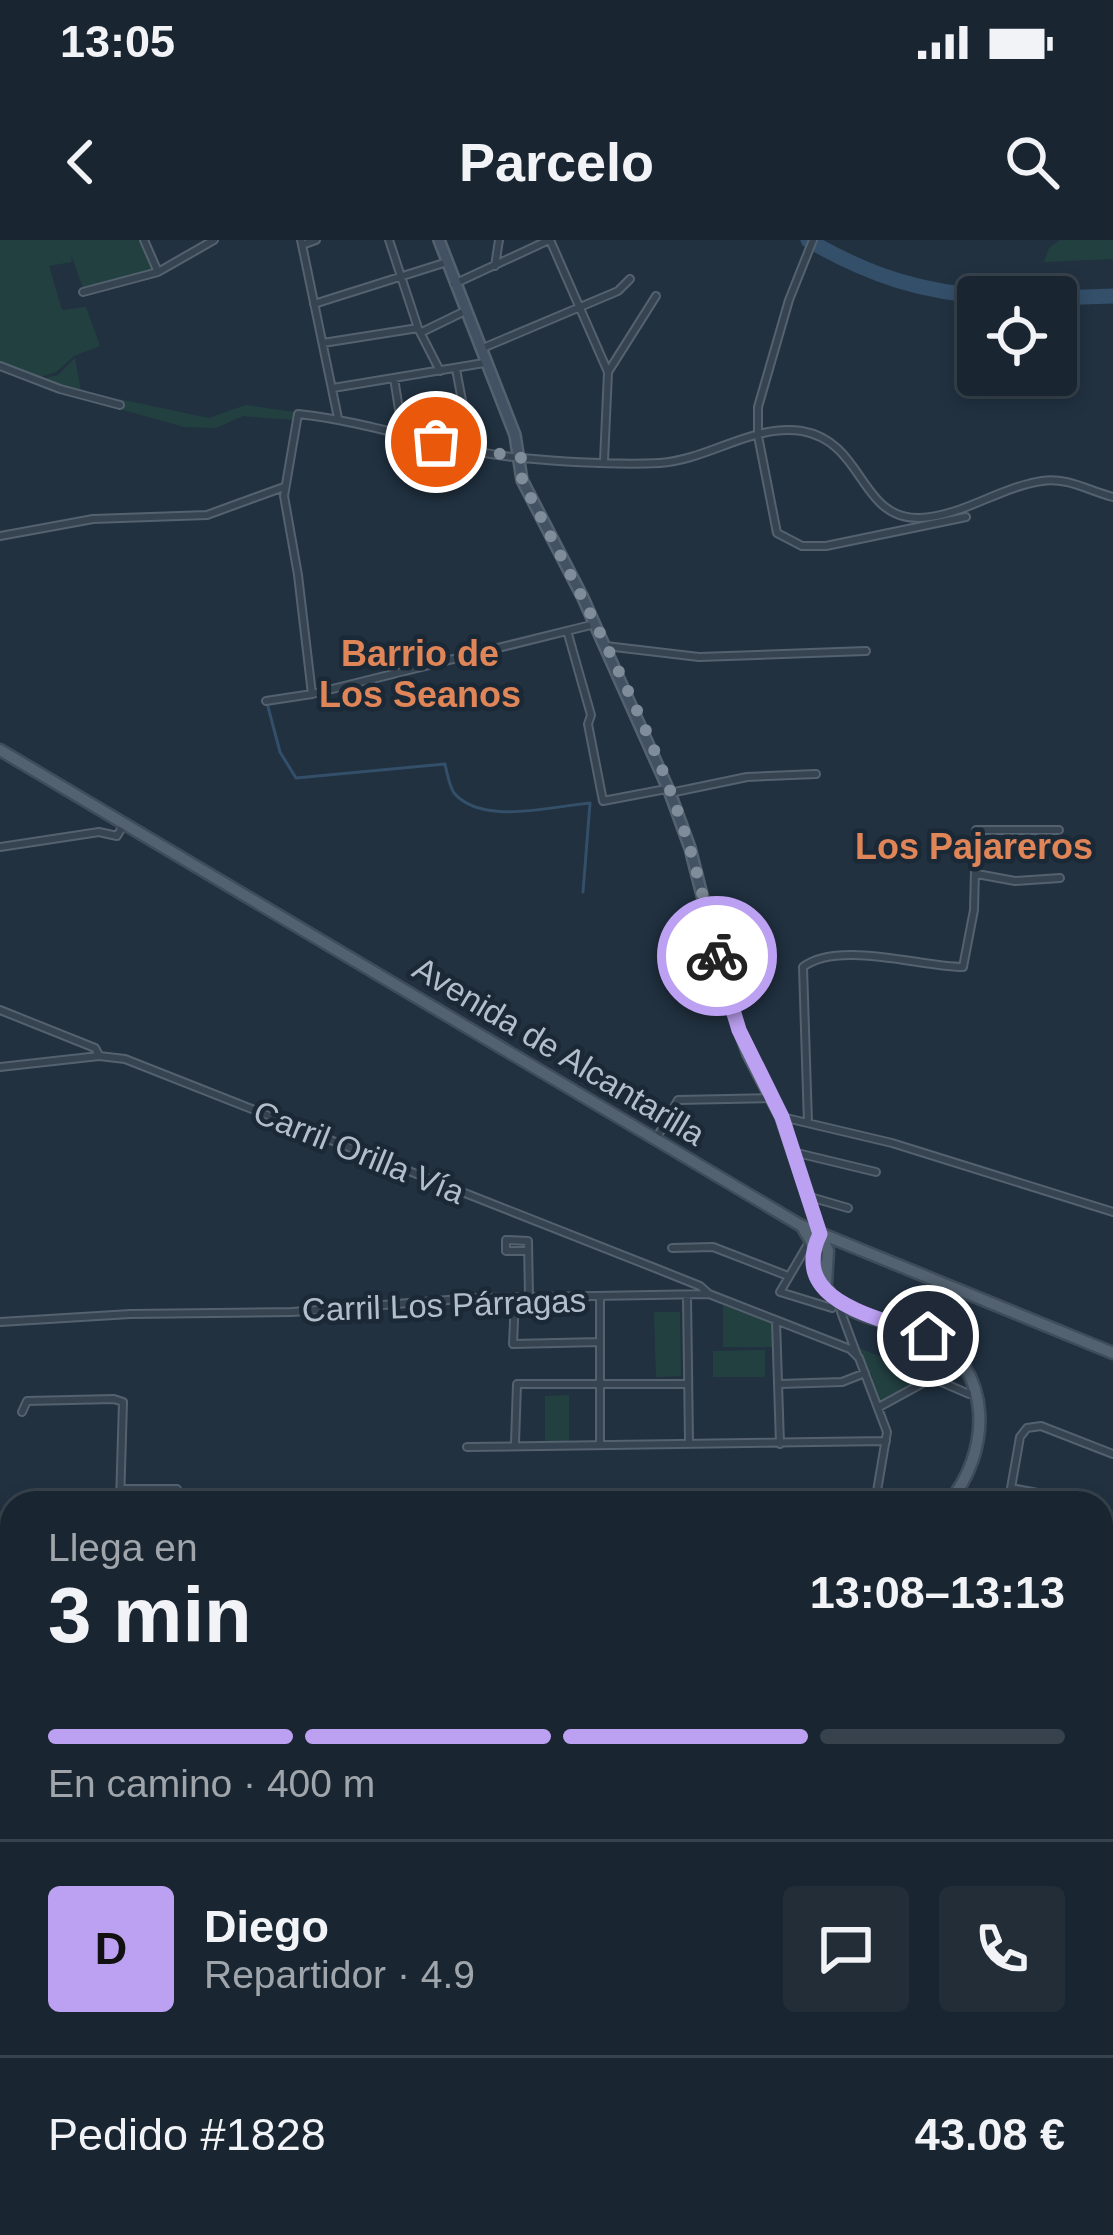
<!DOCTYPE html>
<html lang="es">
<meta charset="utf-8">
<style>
:root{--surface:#192530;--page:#222d38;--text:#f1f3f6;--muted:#9fa5ab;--line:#37424c;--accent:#bca0f2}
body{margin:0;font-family:Helvetica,sans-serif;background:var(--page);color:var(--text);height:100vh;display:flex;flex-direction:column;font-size:45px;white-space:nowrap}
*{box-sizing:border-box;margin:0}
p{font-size:39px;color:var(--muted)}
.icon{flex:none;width:66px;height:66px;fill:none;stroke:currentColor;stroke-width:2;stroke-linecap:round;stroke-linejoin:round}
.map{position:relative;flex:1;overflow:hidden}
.side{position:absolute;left:0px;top:1251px;width:1113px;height:744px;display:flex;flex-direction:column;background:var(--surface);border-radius:36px 36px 0 0;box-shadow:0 6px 18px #0003,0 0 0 3px var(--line)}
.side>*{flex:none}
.tools{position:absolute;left:957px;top:36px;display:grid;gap:24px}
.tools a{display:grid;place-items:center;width:120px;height:120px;border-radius:12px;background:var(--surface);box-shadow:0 6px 18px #0003,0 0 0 3px var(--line);font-size:60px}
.pin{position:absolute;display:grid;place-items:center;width:102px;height:102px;color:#fff;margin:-51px;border:6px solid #fff;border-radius:50%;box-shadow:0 3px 12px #0007}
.courier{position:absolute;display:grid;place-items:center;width:120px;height:120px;margin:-60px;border:9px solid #bca0f2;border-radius:50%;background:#fff;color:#222;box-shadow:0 3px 15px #0007}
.summary em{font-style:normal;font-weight:700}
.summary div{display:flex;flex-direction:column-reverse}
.summary{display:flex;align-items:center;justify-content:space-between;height:204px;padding:0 48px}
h1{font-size:78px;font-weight:700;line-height:90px}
.bar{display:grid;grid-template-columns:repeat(4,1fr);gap:18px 12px;align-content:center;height:144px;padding:0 48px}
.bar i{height:15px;border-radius:9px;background:var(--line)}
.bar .on{background:var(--accent)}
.bar p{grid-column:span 4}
.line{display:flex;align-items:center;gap:30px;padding:0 48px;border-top:3px solid var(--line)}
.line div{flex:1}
.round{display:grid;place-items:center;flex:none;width:126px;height:126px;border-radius:12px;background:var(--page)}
.status{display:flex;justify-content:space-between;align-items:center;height:84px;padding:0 60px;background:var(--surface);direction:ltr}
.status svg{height:33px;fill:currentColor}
header{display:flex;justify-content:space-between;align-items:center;height:156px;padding:0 48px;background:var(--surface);font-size:54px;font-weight:700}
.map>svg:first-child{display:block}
.green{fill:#234041}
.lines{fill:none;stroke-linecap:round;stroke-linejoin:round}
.stream{stroke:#334f69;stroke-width:3}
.river{stroke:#334f69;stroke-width:15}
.street-casing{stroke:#54616e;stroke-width:10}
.secondary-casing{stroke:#54616e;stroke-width:14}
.primary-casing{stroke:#3f4c59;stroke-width:15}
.street{stroke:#364350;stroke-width:6}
.secondary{stroke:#435263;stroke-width:9}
.primary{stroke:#536270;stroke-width:10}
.done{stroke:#7f8d9a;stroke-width:12;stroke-dasharray:0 21.6}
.route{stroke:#bca0f2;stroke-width:15}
.labels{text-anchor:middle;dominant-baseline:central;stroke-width:9;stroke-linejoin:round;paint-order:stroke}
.street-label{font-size:33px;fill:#b2becb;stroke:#1b2835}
.neighbourhood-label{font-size:36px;font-weight:bold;fill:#e08558;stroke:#1b2835}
</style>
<div class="status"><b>13:05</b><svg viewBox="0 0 49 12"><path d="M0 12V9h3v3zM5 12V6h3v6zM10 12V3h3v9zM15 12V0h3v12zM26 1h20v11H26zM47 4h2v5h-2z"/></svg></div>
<header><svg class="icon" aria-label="back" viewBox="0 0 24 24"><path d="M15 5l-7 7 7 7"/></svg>Parcelo<svg class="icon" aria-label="search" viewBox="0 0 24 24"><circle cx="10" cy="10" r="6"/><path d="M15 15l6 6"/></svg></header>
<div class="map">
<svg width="1113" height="1995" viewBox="0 0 1113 1995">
<rect width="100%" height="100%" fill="#213140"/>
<path class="green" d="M0,0H141L155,31L83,48L71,15L72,22L49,26L62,70L86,67L100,106L74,116L56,132L38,138L0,124Z
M1060,0H1113V19L1044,22L1049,8Z
M75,118L81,151L209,178L246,165L294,172L293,180L243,176L216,188L184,187L38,146L41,139L58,135Z
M723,1065L773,1084V1107H723Z
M654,1072H680L681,1136L656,1137Z
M859,1108L932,1138L879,1167L869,1143L873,1138Z
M765,1110V1137H713V1111Z
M569,1155V1201H545V1156Z
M817,1983H901L897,1995H812Z"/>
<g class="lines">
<path class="stream" d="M267,463L280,512L296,538L445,524C447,533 449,545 454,553C482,586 553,566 590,563L583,652
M1101,1619H1113"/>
<path class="river" d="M808,0C870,36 923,53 994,57
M1056,58L1113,56"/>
<g class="street-casing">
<path id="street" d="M144,0L158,32
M301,0L338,178
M389,0L418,88L440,131
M550,0L608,132L604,221
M813,0L789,60L758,167V196L777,293L802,306H826L966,277
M302,5L316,0
M495,26L499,0
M454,44L549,0
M83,52L158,32L214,0
M314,64L447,22
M422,92L465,71
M323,103L418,88
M483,108L618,51L630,39
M0,126L60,149L120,165
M456,129L471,208
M608,132L656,56
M394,138L401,182
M333,148L484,123
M401,182L466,175
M0,296L93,279L207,275L284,247
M595,384L312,454L298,335L284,256L298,174C374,182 446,211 522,218C566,222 616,225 660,223C707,220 755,183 802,191C865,202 859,280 920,278C963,276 1000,247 1042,241C1068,237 1089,251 1113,257
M568,394L591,475L588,484L603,561L666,549
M606,406L699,417L866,411
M266,461L312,454
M670,553L747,537L816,534
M0,607L99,592L117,596L124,584
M977,634L1015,641L1060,638
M0,770L95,808L99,815
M0,827L99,816L125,819L665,1032L700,1046L709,1054
M782,877L892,903L1113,972
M808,883L803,727C838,700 922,727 963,727L974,670L976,590H1059
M656,899L678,860L771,858
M793,912L876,932
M810,957L848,968
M811,999L780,1052L832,1068
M672,1008L713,1007L788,1036
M528,1011H506V1000L528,1001L529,1058
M687,1056L689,1201
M515,1058L513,1104L600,1102
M841,1072L857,1115
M776,1081L780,1204
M0,1082L130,1074L292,1072L474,1058L709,1054L850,1109L859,1118L887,1192L875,1263
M780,1144L842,1142L865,1133
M879,1167L932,1138L969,1154
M22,1172L27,1161L114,1159L123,1162L120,1263
M515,1203L517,1144H688
M600,1203V1059
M467,1207L886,1201
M120,1249H177
M1058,1263L1053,1256L1011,1248L1020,1197L1027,1188L1041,1186L1113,1214
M0,1368H12
M1101,1700L1113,1703
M0,1732L12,1733
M197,1983V1995
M736,1983L759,1995
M333,1995V1983
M521,1995L523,1983
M807,1995L813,1983"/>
</g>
<g class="secondary-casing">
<path id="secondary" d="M439,0L515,195L522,240L583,358L670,553L690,608L730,765L748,814L781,877L820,993
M0,1523H12
M1101,1596L1113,1597"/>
</g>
<g class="primary-casing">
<path id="primary" d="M0,510L800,985L1113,1113
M804,990C822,1014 812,1043 840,1063C864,1081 900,1083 927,1095C995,1126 991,1214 948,1263
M820,994L828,1011L826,1043
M715,1995L719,1983"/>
</g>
<use href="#street" class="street"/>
<use href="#secondary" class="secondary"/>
<use href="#primary" class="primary"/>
</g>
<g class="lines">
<path class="done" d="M436,202L522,218V240C582,360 651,480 690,609C701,644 708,681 717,716"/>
<path class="route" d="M717,716L739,790L782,877L820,994C786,1064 885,1078 928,1096"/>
</g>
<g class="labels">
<g class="street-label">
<text transform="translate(559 811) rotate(31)">Avenida de Alcantarilla</text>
<text transform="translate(359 912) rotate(22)">Carril Orilla Vía</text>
<text transform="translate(444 1065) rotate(-2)">Carril Los Párragas</text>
</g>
<g class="neighbourhood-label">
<text x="420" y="413">Barrio de<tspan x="420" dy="41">Los Seanos</tspan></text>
<text x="974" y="606">Los Pajareros</text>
</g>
</g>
</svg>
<div class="tools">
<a><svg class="icon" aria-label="locate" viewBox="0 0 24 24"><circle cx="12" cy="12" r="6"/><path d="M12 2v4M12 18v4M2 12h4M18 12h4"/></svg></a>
</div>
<div class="pin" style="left:436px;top:202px;background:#ea580c"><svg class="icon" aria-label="bag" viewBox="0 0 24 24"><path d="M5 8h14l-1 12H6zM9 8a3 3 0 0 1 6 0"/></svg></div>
<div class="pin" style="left:928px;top:1096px;background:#1f2937"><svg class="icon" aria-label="home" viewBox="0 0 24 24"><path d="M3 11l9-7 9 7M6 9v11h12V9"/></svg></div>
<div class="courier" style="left:717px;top:716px"><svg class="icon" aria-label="bike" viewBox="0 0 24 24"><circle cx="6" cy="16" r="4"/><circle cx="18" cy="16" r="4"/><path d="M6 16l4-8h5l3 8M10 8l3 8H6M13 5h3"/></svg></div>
<section class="side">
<div class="summary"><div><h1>3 min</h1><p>Llega en</p></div><em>13:08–13:13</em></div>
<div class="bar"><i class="on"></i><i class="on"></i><i class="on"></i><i></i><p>En camino · 400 m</p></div>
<div class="line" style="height:216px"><b class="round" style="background:var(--accent);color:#111">D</b><div><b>Diego</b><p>Repartidor · 4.9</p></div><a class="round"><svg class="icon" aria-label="chat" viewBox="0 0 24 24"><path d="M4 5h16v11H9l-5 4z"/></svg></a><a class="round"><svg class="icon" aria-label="phone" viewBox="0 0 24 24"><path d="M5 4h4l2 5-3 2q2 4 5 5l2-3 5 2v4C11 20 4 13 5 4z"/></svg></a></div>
<div class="line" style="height:156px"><div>Pedido #1828</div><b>43.08 €</b></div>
</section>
</div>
